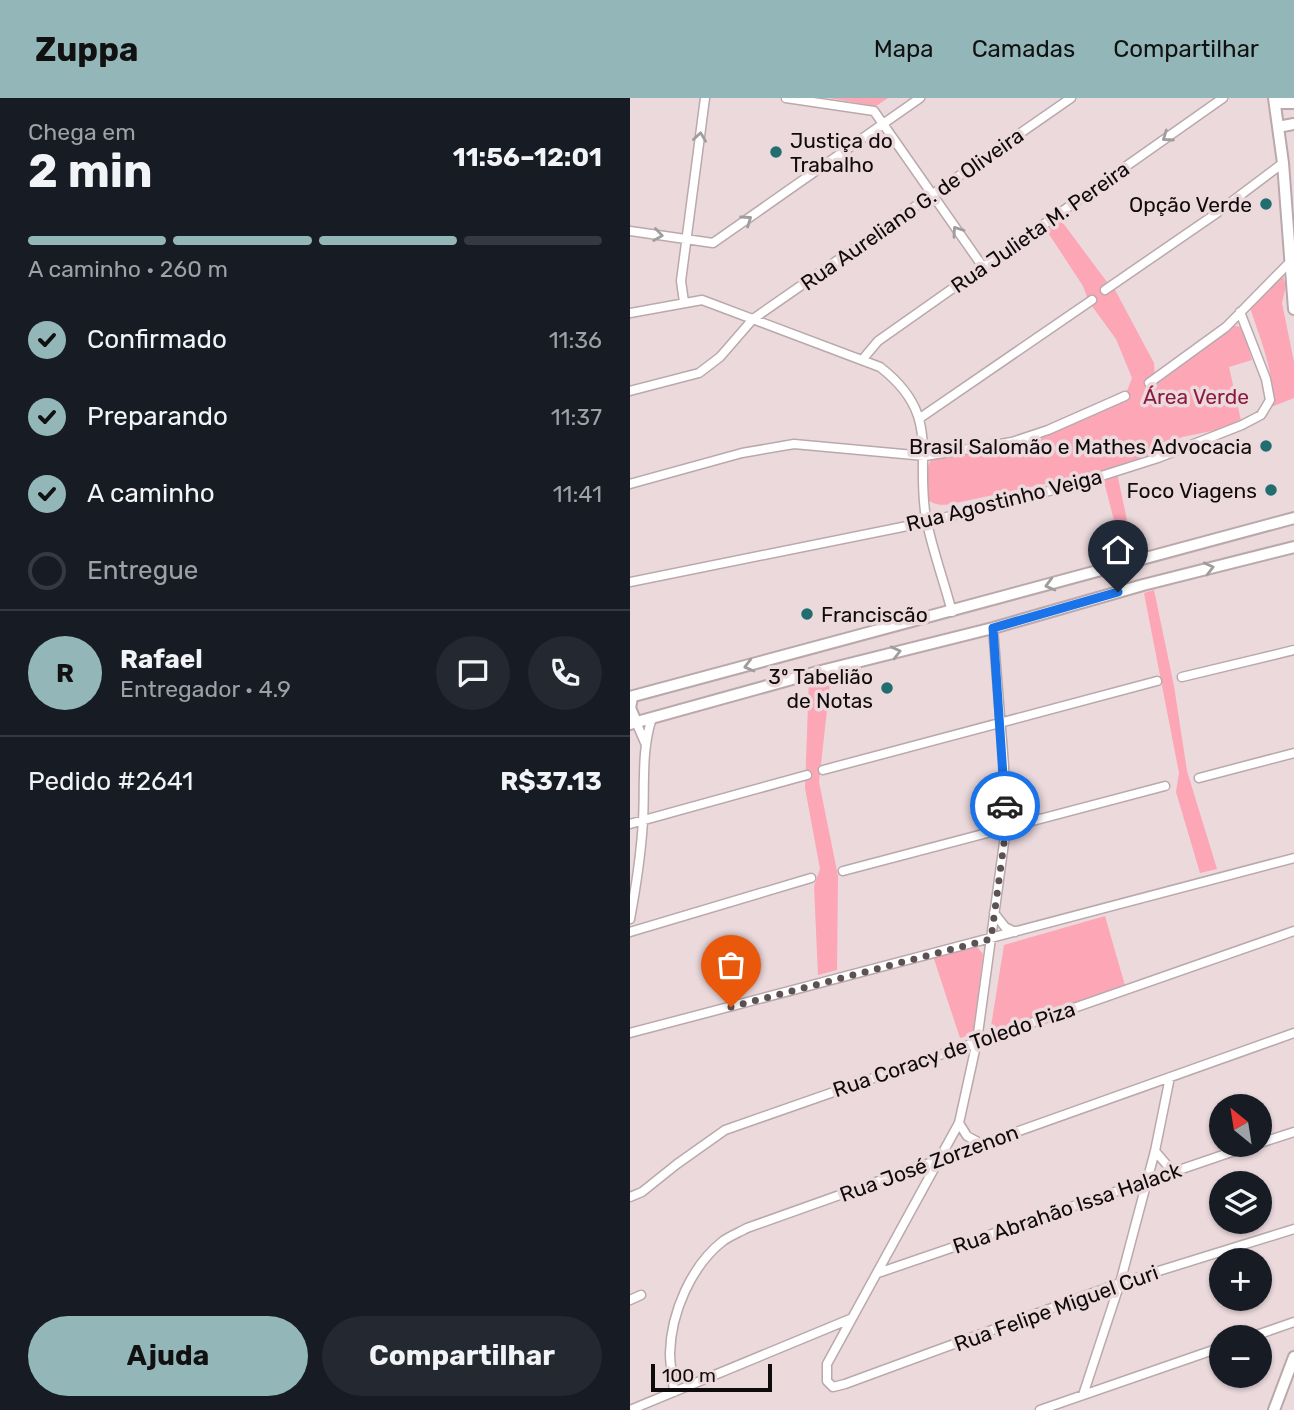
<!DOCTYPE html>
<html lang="pt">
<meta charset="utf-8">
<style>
:root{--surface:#171b24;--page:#242831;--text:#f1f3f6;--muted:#9ea1a6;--line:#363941;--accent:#93b7b9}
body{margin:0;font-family:Rubik,sans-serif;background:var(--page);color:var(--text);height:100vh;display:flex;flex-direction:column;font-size:26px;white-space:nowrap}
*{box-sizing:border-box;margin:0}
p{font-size:23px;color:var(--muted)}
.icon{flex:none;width:38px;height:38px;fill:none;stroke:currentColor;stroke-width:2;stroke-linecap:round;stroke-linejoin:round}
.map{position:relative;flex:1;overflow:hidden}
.sheet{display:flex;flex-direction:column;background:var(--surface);width:630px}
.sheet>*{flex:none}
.needle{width:46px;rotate:330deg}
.buttons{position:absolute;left:579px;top:996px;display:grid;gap:14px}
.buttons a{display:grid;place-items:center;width:63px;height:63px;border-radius:50%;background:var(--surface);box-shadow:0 2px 5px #0004;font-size:35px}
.scale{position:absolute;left:21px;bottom:18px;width:121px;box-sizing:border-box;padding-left:7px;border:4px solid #0f0a0b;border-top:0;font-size:19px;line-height:24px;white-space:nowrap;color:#0f0a0b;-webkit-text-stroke:5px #ebd9dc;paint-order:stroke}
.pin{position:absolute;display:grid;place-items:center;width:60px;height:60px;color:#fff;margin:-72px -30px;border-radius:50% 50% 50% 0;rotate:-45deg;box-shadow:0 0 7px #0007}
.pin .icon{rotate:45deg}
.courier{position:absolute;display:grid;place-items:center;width:70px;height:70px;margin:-35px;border:5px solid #1a73e8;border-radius:50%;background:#fff;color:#222;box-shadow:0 2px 9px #0007}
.summary em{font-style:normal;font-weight:700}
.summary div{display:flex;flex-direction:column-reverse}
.summary{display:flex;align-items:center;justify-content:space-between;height:119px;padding:0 28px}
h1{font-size:46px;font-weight:700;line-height:52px}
.bar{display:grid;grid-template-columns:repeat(4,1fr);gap:10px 7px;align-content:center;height:84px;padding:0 28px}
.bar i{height:9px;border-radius:5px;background:var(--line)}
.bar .on{background:var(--accent)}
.bar p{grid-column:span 4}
.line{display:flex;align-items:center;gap:18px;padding:0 28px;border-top:2px solid var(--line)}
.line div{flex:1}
.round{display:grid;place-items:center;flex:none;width:74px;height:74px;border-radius:37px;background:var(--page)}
ol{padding:0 28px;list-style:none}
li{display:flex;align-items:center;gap:21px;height:77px}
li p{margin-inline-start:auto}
li .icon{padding:7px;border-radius:50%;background:var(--accent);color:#111;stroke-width:4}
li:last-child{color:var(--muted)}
li i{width:38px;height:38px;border:4px solid var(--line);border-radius:50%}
.cta{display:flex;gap:14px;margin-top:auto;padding:14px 28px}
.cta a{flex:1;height:80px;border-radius:42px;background:var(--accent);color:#111;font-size:28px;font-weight:700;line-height:80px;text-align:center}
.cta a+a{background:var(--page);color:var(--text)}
header{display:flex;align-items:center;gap:42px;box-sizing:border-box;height:98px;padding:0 35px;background:var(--accent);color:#111}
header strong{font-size:33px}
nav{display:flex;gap:38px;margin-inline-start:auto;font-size:24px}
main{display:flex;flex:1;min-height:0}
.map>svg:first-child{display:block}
.green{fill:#fca6b6}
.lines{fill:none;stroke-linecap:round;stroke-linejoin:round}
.minor-casing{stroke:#baa9ac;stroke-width:11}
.major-casing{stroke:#baa9ac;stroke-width:14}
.minor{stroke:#fff;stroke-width:8}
.major{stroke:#fff;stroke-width:10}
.oneway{stroke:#9f9d9d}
.done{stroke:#5c5254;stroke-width:7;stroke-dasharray:0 12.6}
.route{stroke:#1a73e8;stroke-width:9}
.poi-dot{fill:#216d6f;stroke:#ebd9dc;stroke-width:2.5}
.labels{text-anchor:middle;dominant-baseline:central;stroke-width:7;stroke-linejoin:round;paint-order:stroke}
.poi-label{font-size:21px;fill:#0f0a0b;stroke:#ebd9dc;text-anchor:end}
.street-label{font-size:21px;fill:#0f0a0b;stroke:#ebd9dc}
.park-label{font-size:21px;fill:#8b1b40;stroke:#ebd9dc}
</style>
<header>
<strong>Zuppa</strong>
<nav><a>Mapa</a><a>Camadas</a><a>Compartilhar</a></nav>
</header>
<main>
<section class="sheet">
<div class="summary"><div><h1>2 min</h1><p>Chega em</p></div><em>11:56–12:01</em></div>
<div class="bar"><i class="on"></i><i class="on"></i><i class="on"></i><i></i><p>A caminho · 260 m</p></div>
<ol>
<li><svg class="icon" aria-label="check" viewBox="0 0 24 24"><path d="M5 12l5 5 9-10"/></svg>Confirmado<p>11:36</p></li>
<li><svg class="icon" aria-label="check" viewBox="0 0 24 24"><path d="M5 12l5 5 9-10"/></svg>Preparando<p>11:37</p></li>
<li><svg class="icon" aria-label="check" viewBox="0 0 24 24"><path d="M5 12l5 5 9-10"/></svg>A caminho<p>11:41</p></li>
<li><i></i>Entregue</li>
</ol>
<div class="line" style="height:126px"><b class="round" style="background:var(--accent);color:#111">R</b><div><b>Rafael</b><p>Entregador · 4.9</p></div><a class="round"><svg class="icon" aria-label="chat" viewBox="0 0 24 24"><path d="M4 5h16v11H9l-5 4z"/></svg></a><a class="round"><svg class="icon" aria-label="phone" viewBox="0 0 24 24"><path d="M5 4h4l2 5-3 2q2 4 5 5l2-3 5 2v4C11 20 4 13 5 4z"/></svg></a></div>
<div class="line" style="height:91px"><div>Pedido #2641</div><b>R$37.13</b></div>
<div class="cta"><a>Ajuda</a><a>Compartilhar</a></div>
</section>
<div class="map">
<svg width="664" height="1312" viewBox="0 0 664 1312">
<rect width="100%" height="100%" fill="#ebd9dc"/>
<path class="green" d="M199,0H258L246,8Z
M427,117L480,188L484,190L524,265L525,282L599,227L612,229L622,262L599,269L612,327L552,339L504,367L326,405C315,407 306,409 297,401V370L301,362L312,356L374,345L495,298L502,280L486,241L459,204L453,188L413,127Z
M646,177L653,178L656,188L652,205L664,264V300L639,310C651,287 626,231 619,206Z
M487,375L502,446L491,449L473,380Z
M524,492L544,588L557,673L587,771L570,775L546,694L549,675L514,495Z
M201,576L189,684L208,778L207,872L188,877L184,788L190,771L175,690L179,580Z
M475,818L496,891L359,941L374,847Z
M343,844L353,856L344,931L341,937L330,940L302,855Z"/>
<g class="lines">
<g class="minor-casing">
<path id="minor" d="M156,0L244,13L353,169
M0,133L83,145L290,0
M475,192L584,117L653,65
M54,204L51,183L75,0
M0,215L72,202L250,269C312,317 285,356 296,420C302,451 314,483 322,514
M232,262L248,243L593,0
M519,285L596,229L660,164
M0,293L69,275L90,259L123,221L441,0
M290,320L462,202
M0,386L112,355L164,346L295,358L382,344L418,332L495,298
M0,484L297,424L443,387L528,360L612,327L631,317L640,302L636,281L610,214
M363,530L374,668L376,730L347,943L329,1025L197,1266V1283L203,1289L215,1286L490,1185L664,1131
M552,579L664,552
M6,624L16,647
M193,672L527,583
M569,680L664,655
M0,726L177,677
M213,773L535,688
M364,815L375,829L385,834
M0,821C6,789 11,756 13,723C15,689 11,652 22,620
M0,834L181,780
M0,935L664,760
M329,1025L337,1038L350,1045
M630,1045L664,1034
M525,1053L537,1067L546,1073
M0,1099L12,1094L47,1066L95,1032L664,833
M248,1175L625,1046
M0,1202L11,1197
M621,1239L664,1224
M44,1294C43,1281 40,1268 40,1255C41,1215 61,1168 93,1143C100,1138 110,1134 117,1130L664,935
M453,1297L490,1185L525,1053L540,979
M0,1312L220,1221
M410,1312L592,1249"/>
</g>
<g class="major-casing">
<path id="major" d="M644,0L653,65L664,211
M646,0L651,5H664
M648,29L664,26
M0,599L664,420
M2,599L0,610L6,624
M0,626L191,573L363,530L513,487L664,449
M644,1312L664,1259"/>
</g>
<use href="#minor" class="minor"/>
<use href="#major" class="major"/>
</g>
<defs><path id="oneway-chevron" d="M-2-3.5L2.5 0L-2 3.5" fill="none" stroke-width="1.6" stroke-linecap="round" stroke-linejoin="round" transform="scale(1.75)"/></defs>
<g class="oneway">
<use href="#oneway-chevron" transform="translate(70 39) rotate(-82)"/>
<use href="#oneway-chevron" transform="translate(537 39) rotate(145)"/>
<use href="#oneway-chevron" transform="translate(117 122) rotate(-35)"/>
<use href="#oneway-chevron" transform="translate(327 133) rotate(-125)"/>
<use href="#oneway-chevron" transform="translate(28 137) rotate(8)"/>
<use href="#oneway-chevron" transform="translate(579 470) rotate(-14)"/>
<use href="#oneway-chevron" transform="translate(420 487) rotate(165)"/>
<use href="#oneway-chevron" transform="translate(266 554) rotate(-14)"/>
<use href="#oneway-chevron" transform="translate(119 568) rotate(165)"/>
</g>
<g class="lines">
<path class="done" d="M101,909L361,841L376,730L375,708"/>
<path class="route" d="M375,708L363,530L488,494"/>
</g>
<g class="poi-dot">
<circle cx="146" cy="54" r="7"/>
<circle cx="636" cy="106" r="7"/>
<circle cx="636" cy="348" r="7"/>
<circle cx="641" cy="392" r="7"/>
<circle cx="177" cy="516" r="7"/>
<circle cx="257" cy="590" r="7"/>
</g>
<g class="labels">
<g class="poi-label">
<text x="160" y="42" text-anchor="start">Justiça do<tspan x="160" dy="24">Trabalho</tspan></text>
<text x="622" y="106">Opção Verde</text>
<text x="622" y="348">Brasil Salomão e Mathes Advocacia</text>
<text x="627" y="392">Foco Viagens</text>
<text x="191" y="516" text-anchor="start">Franciscão</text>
<text x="243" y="578">3º Tabelião<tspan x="243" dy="24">de Notas</tspan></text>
</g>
<g class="street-label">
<text transform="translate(282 111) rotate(-35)">Rua Aureliano G. de Oliveira</text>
<text transform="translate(410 129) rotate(-35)">Rua Julieta M. Pereira</text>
<text transform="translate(374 402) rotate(-14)">Rua Agostinho Veiga</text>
<text transform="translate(324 951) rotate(-19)">Rua Coracy de Toledo Piza</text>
<text transform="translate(299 1065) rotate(-20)">Rua José Zorzenon</text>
<text transform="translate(437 1110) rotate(-19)">Rua Abrahão Issa Halack</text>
<text transform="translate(426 1210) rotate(-20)">Rua Felipe Miguel Curi</text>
</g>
<g class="park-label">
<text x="566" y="298">Área Verde</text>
</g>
</g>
</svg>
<div class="buttons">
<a><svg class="needle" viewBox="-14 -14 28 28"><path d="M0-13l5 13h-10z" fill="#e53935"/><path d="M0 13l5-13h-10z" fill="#9ea1a6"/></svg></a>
<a><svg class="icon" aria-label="layers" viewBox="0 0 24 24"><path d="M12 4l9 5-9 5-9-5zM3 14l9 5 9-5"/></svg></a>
<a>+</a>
<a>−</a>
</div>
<div class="scale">100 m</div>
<div class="pin" style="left:101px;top:909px;background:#ea580c"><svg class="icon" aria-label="bag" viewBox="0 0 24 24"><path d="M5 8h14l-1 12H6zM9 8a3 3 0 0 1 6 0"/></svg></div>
<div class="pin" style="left:488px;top:494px;background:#1f2937"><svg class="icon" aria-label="home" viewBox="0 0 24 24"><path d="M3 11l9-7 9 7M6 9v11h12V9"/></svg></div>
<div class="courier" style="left:375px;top:708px"><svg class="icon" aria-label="car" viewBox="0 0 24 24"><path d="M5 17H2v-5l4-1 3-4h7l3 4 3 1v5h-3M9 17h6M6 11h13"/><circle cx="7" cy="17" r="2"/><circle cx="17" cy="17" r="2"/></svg></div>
</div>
</main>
